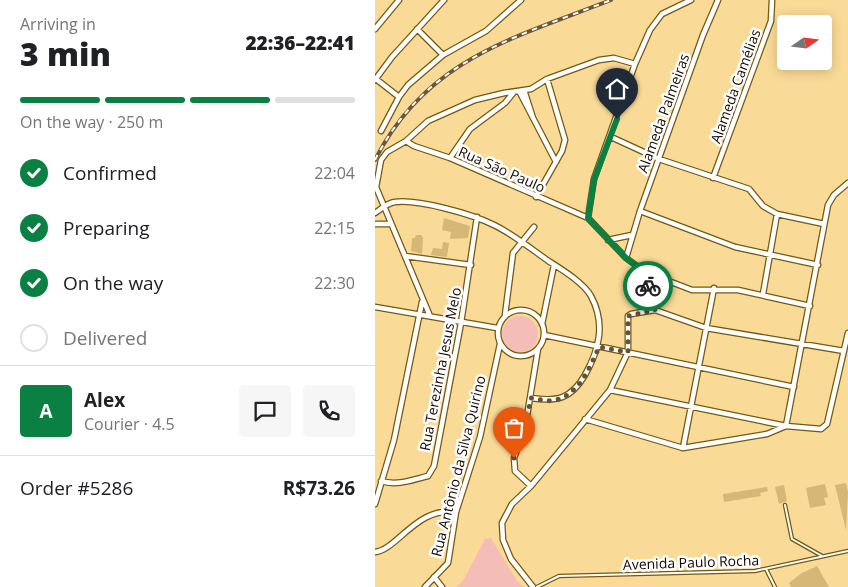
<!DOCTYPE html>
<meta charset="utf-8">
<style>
:root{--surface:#fff;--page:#f6f6f6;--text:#202124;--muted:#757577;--line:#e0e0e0;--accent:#0b8043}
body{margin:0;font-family:"Open Sans",sans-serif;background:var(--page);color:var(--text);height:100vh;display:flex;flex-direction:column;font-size:19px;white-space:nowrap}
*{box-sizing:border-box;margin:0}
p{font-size:16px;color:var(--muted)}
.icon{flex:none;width:28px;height:28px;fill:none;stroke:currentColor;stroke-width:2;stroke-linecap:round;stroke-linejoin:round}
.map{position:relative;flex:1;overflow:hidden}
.side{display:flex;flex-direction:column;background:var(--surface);width:375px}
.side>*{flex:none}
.needle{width:32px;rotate:76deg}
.controls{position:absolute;left:402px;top:15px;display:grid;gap:10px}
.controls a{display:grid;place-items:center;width:55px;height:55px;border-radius:5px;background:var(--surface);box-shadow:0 2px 12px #0003;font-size:25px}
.pin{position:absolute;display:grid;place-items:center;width:42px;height:42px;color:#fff;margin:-51px -21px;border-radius:50% 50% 50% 0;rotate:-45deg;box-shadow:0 0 5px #0007}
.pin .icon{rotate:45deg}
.courier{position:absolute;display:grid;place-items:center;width:50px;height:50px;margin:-25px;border:4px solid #0b8043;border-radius:50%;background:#fff;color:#222;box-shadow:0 1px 6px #0007}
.overview em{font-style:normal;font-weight:800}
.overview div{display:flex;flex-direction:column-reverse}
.overview{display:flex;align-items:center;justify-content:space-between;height:85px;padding:0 20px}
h1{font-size:32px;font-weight:800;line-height:38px}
.bar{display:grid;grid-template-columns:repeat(4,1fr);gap:8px 5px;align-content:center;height:60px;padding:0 20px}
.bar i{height:6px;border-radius:4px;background:var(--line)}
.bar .current{background:var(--accent)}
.bar p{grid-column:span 4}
.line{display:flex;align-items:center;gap:12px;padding:0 20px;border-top:1px solid var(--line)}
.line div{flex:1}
.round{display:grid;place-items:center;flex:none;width:52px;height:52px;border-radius:5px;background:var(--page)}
ol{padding:0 20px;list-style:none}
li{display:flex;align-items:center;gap:15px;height:55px}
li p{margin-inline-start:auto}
li .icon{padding:5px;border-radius:50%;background:var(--accent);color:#fff;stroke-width:4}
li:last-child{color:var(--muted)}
li i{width:28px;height:28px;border:2px solid var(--line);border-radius:50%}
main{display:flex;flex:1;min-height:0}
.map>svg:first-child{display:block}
.green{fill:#f4bdb7}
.building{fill:#d6b776}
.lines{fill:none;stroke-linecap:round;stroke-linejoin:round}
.service-casing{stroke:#745810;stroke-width:4.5}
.minor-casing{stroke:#745810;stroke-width:7}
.service{stroke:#fff;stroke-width:2}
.minor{stroke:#fff;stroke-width:4.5}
.rail-casing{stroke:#6a5739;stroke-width:4}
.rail{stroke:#fff;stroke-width:2;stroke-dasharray:5.5;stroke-linecap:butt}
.done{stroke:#645235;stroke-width:5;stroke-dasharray:0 9}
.route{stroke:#0b8043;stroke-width:6}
.labels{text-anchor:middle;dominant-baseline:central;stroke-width:5;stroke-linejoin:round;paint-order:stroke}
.street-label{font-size:14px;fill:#140900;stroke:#fff}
</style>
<main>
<section class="side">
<div class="overview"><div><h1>3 min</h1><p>Arriving in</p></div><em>22:36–22:41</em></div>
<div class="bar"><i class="current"></i><i class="current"></i><i class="current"></i><i></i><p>On the way · 250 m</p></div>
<ol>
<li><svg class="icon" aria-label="check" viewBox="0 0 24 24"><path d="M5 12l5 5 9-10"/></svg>Confirmed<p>22:04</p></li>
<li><svg class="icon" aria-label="check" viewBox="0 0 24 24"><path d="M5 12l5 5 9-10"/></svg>Preparing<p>22:15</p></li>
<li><svg class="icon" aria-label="check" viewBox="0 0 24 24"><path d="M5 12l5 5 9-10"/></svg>On the way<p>22:30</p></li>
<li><i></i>Delivered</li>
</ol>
<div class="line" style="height:90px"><b class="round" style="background:var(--accent);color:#fff">A</b><div><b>Alex</b><p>Courier · 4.5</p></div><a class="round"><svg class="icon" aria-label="chat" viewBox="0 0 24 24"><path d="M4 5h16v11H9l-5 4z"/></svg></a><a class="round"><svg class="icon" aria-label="phone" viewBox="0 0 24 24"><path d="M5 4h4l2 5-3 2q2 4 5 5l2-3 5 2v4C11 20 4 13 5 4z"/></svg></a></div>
<div class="line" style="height:65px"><div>Order #5286</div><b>R$73.26</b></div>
</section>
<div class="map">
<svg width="473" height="587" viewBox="0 0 473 587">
<rect width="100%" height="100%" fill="#fada97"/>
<path class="green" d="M127 334a18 18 0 1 1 36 0a18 18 0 1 1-36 0Z
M116,538L142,581L149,587H81L88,581L110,539Z"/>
<path class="building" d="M69,218L95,226L93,238L75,239L76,232L67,230Z
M41,235H46L48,238L47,254L36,251L37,238H40Z
M68,242L74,243L72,257L56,255L58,248L67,249Z
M471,483L473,492L471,530L460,485Z
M450,484L453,497L449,498L451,505L435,508L431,488Z
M409,485L412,501L404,504L400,487Z
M392,487L393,491L385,493L386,496L349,502L348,494Z
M442,566L454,587H416L414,583L427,573Z"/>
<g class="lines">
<g class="service-casing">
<path id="service" d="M410,505L417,539L447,556
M391,569L400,587
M162,587L184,576L380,571L473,551"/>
</g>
<g class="minor-casing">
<path id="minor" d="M316,0L287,14L275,30L260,64L219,179L213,218L251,258L270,272L317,290H363L435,306
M0,29L24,0
M42,29L68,55
M1,79L24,97
M0,80L17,57L69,0
M149,90L158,118
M144,91L181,162
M6,131L24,97L33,85L68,55L111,31L146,0
M236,137L284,159L374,189L388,206L402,214L449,224
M31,141L39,146L75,158L213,218
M75,158L95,129L130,103L139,92
M338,178L396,21L397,0
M161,197L187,151L190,140L172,79
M265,211L360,247L443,265
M0,213C6,209 12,203 20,202C43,199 97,214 119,225C138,234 155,248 172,260C186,269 208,282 216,296C231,324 224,350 210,375C196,399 182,402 156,398
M0,224H16
M233,240L257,235
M30,256L96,265
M251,258L265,211L328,35L343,0
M388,294L402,214
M0,307L122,328
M123 333a23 23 0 1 1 46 0a23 23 0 1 1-46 0Z
M280,310L331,328L469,351
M130,315L138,253L159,227
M55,316L1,187L6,160L12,152L31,141L53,121L100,100L129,93L156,89L172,79L224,60L239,58L260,64
M167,324L179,265
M169,335L419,387
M235,390L411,426L446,429L452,424L473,333
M210,419L308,448L392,434L411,426L453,205L459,195L473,183
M308,448L339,288
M6,481C22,486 37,480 53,476L59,466L86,323L102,217
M156,486L140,471L139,458L150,428L163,349
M0,504L19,440L47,302
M0,552C21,551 42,506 81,512
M59,577L67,587
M50,587L73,563L81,512L105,437L125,344
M158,587L136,559L128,540L127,523L137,504L156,486L235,390L253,352V316L256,314L280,310L270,272"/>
</g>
<use href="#service" class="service"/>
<use href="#minor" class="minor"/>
<g class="rail-casing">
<path id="rail" d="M0,160C51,59 139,38 236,0"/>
</g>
<use href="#rail" class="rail"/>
</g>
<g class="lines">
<path class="done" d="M139,458L150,428L156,398C164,399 172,402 180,400C204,395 215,367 224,347L253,352V316L280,310L273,286"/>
<path class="route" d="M242,119L219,180L213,218L251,258L270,272L273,286"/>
</g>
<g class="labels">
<g class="street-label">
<text transform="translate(360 86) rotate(-70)">Alameda Camélias</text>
<text transform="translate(288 113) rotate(-70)">Alameda Palmeiras</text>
<text transform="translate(127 169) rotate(24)">Rua São Paulo</text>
<text transform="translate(65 369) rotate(-79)">Rua Terezinha Jesus Melo</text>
<text transform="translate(83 466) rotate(-76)">Rua Antônio da Silva Quirino</text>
<text transform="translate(316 562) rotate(-2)">Avenida Paulo Rocha</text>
</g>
</g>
</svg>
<div class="controls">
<a><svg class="needle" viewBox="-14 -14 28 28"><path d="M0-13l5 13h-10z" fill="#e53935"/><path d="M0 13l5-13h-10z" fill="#757577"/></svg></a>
</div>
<div class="pin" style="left:139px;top:458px;background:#ea580c"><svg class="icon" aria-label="bag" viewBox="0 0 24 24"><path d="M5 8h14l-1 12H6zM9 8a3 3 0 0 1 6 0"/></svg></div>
<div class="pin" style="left:242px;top:119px;background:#1f2937"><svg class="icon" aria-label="home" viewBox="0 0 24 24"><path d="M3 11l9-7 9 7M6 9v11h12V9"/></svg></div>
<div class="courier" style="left:273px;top:286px"><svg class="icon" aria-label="bike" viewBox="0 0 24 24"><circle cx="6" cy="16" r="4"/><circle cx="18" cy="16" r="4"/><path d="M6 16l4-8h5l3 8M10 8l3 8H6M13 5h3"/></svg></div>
</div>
</main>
